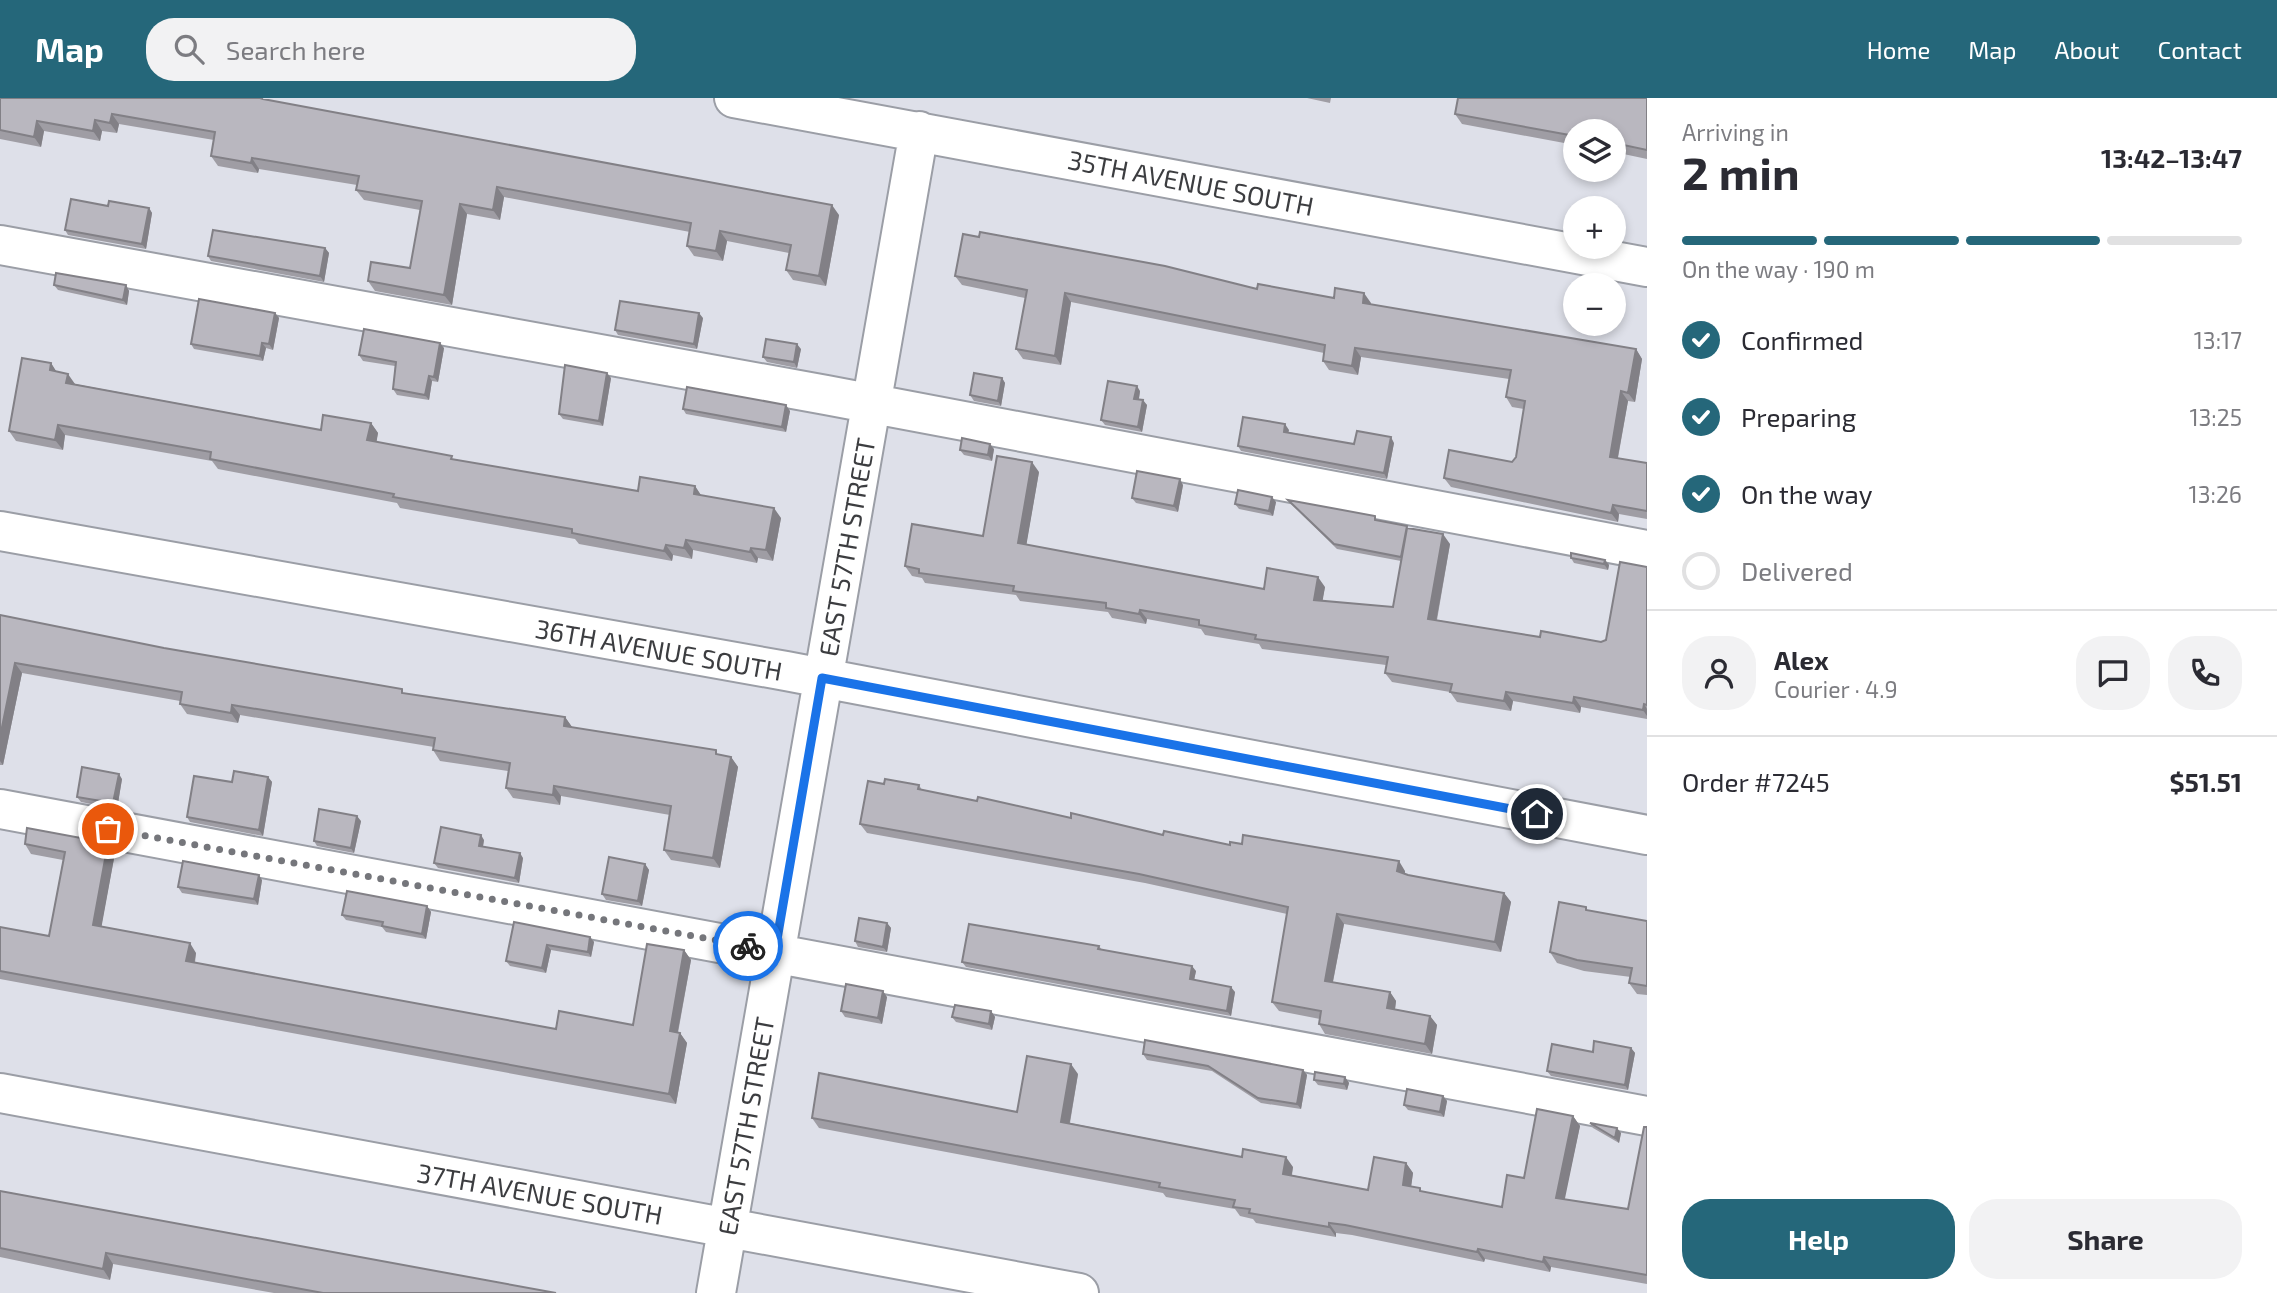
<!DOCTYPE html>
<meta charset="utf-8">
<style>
:root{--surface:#fff;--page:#f2f2f3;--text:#2b2b33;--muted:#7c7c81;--line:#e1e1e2;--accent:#25677a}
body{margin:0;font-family:"Exo 2",sans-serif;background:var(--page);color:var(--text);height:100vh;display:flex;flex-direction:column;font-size:26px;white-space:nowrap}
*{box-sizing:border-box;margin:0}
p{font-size:23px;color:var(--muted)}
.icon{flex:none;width:38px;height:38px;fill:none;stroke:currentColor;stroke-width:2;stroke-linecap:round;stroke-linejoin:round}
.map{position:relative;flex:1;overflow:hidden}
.side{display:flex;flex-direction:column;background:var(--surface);width:630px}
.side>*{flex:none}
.buttons{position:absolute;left:1563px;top:21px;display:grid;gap:14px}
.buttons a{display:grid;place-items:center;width:63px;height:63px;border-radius:50%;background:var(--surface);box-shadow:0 4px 10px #0003;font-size:35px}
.pin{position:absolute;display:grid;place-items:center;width:60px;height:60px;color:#fff;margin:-30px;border:4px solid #fff;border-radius:50%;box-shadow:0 2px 7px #0007}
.courier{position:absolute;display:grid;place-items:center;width:70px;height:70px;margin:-35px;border:5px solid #1a73e8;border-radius:50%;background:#fff;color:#222;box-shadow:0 2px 9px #0007}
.headline em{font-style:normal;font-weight:700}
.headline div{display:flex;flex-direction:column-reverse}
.headline{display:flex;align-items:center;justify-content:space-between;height:119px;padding:0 35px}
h1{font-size:46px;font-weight:700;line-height:52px}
.bar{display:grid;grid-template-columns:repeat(4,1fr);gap:10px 7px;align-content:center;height:84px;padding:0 35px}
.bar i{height:9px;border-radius:5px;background:var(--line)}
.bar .selected{background:var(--accent)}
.bar p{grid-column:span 4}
.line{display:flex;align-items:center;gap:18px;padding:0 35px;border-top:2px solid var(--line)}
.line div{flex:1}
.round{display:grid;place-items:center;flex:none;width:74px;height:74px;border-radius:28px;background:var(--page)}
ol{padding:0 35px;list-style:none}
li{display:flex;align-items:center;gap:21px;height:77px}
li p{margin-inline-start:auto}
li .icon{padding:7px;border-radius:50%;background:var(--accent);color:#fff;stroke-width:4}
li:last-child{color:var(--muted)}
li i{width:38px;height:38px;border:4px solid var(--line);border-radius:50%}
.action{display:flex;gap:14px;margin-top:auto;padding:14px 35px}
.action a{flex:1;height:80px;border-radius:28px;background:var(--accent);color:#fff;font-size:28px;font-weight:700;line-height:80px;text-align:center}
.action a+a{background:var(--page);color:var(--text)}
header{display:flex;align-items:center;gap:42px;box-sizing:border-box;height:98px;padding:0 35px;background:var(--accent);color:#fff}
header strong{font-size:33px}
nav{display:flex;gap:38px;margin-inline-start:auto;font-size:24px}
.search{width:490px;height:63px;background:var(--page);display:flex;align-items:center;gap:18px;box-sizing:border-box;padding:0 24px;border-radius:28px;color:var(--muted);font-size:26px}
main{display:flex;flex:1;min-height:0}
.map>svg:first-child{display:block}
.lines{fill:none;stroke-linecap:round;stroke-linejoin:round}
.minor-casing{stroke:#9b9ea6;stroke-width:42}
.minor{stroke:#fff;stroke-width:38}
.wall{fill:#9f9da4}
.shaded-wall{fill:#828086}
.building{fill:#b9b7bf;stroke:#828086;stroke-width:2}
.done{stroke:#75767b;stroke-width:7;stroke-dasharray:0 12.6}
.route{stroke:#1a73e8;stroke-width:9}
.labels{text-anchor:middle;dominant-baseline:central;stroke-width:5;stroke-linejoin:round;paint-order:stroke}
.street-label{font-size:26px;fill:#3c3d40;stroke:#fff}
</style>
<header>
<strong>Map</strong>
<div class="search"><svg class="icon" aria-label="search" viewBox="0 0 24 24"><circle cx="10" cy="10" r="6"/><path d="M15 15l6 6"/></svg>Search here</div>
<nav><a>Home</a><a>Map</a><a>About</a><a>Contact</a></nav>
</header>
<main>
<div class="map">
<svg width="1647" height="1195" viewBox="0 0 1647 1195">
<rect width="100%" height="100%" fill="#dee0e9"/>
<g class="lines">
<g class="minor-casing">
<path id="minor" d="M734,0L1647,169
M0,147L826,297L1647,452
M0,433L786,573L1647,737
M0,711L1647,1018
M0,995L1079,1195
M716,1195L919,33"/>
</g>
<use href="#minor" class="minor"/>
</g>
<path class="wall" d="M0,0L267,2L839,117L826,188L793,182L786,172L789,155L727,143L723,163L694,158L687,148L690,134L504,99L500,122L467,116L452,207L375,193L368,183L410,170L420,112L364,102L356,92L357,87L259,71L258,75L218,68L211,58L214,42L119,26L117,35L102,33L100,43L44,33L41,49L0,41Z
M1307,0H1331L1330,5Z
M1647,0V61L1614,54V33H1575V47L1462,26L1455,16Z
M108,108L149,110L152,115L146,151L68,137L65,132Z
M325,150L329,155L324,184L211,163L208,158Z
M955,178L1257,191L1371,205V207L1636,251L1642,261L1635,304L1628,303L1618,360L1647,365V421L1619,416L1618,424L1451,389L1444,380L1512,364L1516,359L1524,311L1512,309L1506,299L1509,281L1361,259L1358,277L1329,272L1323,263L1324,255L1071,204L1061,267L1023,261L1016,251L1025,200L962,187Z
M54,187H126L129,193L127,207L58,192Z
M275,215L279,220L273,252L266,250L263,263L194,251L191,246Z
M703,220L697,251L618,237L615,232Z
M444,250L438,284L432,283L429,302L397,297L393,291L395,268L363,263L359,257Z
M801,251L797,270L767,264L763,259Z
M51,265L56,274L75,286L321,332L371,325L378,335L376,344L454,362L638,393L695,388L701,397L781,420L773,463L758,460L757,465L693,452L692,461L673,457L672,463L579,446L575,441L400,410L397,405L218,371L212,363L65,337L63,352L16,343L9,333Z
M611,280L603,328L563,321L559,316Z
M1002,280L1005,285L1001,308L974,303L970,297Z
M1140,293L1139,301L1147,307L1142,334L1105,327L1101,322Z
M683,311L790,313L786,334L686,316Z
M1289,332L1288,334L1354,346L1394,345L1387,381L1241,353L1238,348Z
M994,351L992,363L964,357L960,352Z
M1039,374L1026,447L1264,491L1325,489L1322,503L1393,509L1401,463L1337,451L1292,407L1288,402L1407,428L1408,430L1450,446L1437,522L1540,539L1601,544L1606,542L1647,469V621L1581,609L1580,615L1513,603L1511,613L1457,604L1450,594L1392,584L1385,575L1386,567L1262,551L1259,546L1205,537L1201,531L1147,521L1146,526L1112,520L1108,514L1020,503L1016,497L925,485L922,480L912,478L905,468L983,438Z
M1183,387L1178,414L1136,405L1132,400Z
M1276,404L1273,418L1239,411L1235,406Z
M1571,460L1605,462L1609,467L1608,472L1574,465Z
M0,517L164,550L405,596L565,619L572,629L731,659L738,669L720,770L671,762L664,752L670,717L561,698L560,707L513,700L506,690L508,673L440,663L433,652L434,649L240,617L238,625L187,616L180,606V603L22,575L3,667H0Z
M268,679L272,684L263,738L190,724L187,719L232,684Z
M122,681L117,711L81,704L77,699Z
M919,687L922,692L977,703L1163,737L1405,773V776L1408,777L1504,795L1511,804L1501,854L1344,826L1333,884L1390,894L1396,903L1395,911L1430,918L1437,927L1432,956L1325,936L1319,926L1320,921L1279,913L1272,904L1287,816L1145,785L867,735L860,726Z
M361,723L354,755L317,748L314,743Z
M484,742L483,749L523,760L519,785L438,770L434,765Z
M25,746L115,755L101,829L196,855L195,865L556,931L633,927L684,852L691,862L678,935H680L687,945L676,1006L0,881V829L49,838L63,762L31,756Z
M645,766L649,772L642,808L606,802L602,796Z
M262,782L258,807L182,795L178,789Z
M427,808L431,814L426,841L386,834L382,829L346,822L342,817Z
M1589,813L1647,823V897L1637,896L1629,885L1631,879L1584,873L1557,865L1550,854Z
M514,824L590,839L594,844L591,859L551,852L546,875L510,868L506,863Z
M887,825L891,830L887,854L858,849L855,843Z
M1099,848L1102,852L1196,873L1194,882L1235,894L1231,918L966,869L962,864Z
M887,899L882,926L845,919L841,913Z
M991,913L995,919L992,932L956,924L952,919Z
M1631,950L1635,955L1628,992L1551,978L1547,973L1593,954Z
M1143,956L1303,972L1307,977L1301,1011L1261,1005L1212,973L1147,962Z
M1078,976L1070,1025L1293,1069L1292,1077L1368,1092L1406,1065L1413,1075L1411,1088L1423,1094L1502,1109L1573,1018L1580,1028L1564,1101L1628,1111L1647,1029V1186L1551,1169L1550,1174L1485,1161L1484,1164L1352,1137L1336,1135V1139L1256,1125L1253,1121L1240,1118L1235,1111L1166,1099L1163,1095L819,1030L812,1020L1017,1014Z
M1345,979L1349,985L1347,992L1318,987L1314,982Z
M1443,998L1447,1003L1444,1019L1408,1012L1404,1007Z
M1590,1025L1621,1035L1619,1045L1593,1030Z
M0,1093L556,1195H274L113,1166L110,1182L0,1159Z"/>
<path class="shaded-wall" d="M112,16L119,26L117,35L110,25Z
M95,22L102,33L100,43L93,33Z
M37,23L44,33L41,49L34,39Z
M252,60L259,71L258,75L251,65Z
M497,89L504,99L500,122L493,112Z
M460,106L467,116L452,207L444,197Z
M832,107L839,117L826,188L819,178Z
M149,110L152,115L146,151L142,146Z
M720,133L727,143L723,163L716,153Z
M325,150L329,155L324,184L320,178Z
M126,187L129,193L127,207L123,202Z
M1065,195L1071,204L1061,267L1055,258Z
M1364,195L1371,205L1369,215L1363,205Z
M275,215L279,220L273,252L269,246Z
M699,215L703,220L697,251L694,246Z
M262,245L266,250L263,263L260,258Z
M440,245L444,250L438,284L434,279Z
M797,246L801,251L797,270L794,264Z
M1355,250L1361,259L1358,277L1352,268Z
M1636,251L1642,261L1635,304L1628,295Z
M51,265L58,276L50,272Z
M607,275L611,280L603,328L599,323Z
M68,276L75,286L66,285Z
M429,278L432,283L429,302L425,297Z
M1002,280L1005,285L1001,308L998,303Z
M1137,288L1140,293L1138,306L1134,301Z
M1621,293L1628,303L1616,369L1610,359Z
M1143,302L1147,307L1142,334L1138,329Z
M786,307L790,313L786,334L782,329Z
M371,325L378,335L375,353L367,342Z
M1285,326L1289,332L1287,339L1284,334Z
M58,327L65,337L63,352L55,342Z
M1391,339L1394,345L1387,381L1384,375Z
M990,346L994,351L992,363L988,357Z
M1032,364L1039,374L1025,455L1018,445Z
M1180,381L1183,387L1178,414L1174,408Z
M695,388L702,399L694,396Z
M1272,399L1276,404L1273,418L1269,413Z
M1613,407L1619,416L1618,424L1611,415Z
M774,410L781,420L773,463L766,452Z
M1443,436L1450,446L1435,530L1428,521Z
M686,442L693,452L692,461L684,450Z
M666,447L673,457L672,463L664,453Z
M751,450L758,460L757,465L750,454Z
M1605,462L1609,467L1608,472L1604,466Z
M1318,479L1325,489L1321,512L1314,502Z
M1140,512L1147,521L1146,526L1139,516Z
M15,565L22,575L3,667L0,663V639Z
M1506,594L1513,603L1511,613L1504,603Z
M1574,599L1581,609L1580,615L1573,605Z
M1644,606L1647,611V618L1643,612Z
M232,607L240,617L238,625L231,615Z
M565,619L572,629L571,638L564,628Z
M731,659L738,669L720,770L713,760Z
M119,676L122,681L117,711L113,705Z
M268,679L272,684L263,738L259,732Z
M554,688L561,698L560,707L553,697Z
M357,718L361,723L354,755L351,750Z
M481,737L484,742L482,753L479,748Z
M108,745L115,755L100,837L93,827Z
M520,755L523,760L519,785L515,780Z
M1399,763L1405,773L1404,782L1397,773Z
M645,766L649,772L642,808L638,803Z
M259,777L262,782L258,807L254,801Z
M1504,795L1511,804L1501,854L1495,844Z
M427,808L431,814L426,841L422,836Z
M1337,816L1344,826L1331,893L1325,883Z
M887,825L891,830L887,854L883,849Z
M590,839L594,844L591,859L588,854Z
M190,845L196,855L193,873L186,863Z
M547,847L551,852L546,875L542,870Z
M684,852L691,862L676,943L670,933Z
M1192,868L1196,873L1193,887L1190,881Z
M1231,889L1235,894L1231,918L1227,913Z
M883,893L887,899L882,926L878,920Z
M1390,894L1396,903L1394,919L1387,910Z
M991,913L995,919L992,932L989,926Z
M1430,918L1437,927L1432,956L1425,946Z
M680,935L687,945L676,1006L669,996Z
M1631,950L1635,955L1628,992L1625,987Z
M1071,966L1078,976L1068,1034L1061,1024Z
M1303,972L1307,977L1301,1011L1297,1006Z
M1345,979L1349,985L1347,992L1344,986Z
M1443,998L1447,1003L1444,1019L1440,1014Z
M1573,1018L1580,1028L1563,1110L1556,1100Z
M1617,1030L1621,1035L1619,1045L1615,1040Z
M1286,1059L1293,1069L1290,1086L1283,1076Z
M1406,1065L1413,1075L1410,1097L1403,1087Z
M1329,1125L1336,1135V1139L1329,1129Z
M1478,1151L1485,1161L1484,1164L1477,1154Z
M106,1155L113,1166L110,1182L103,1171Z
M1544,1159L1551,1169L1550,1174L1543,1164Z"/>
<path class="building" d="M0,0H260L263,1L832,107L819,178L786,172L791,147L720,133L716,153L687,148L691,125L497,89L493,112L460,106L444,197L368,183L371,164L410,170L422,103L356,92L359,78L252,60L251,65L211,58L215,34L112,16L110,25L95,22L93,33L37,23L34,39L0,32Z
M1458,0H1647V52L1614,45V33H1575V38L1455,16Z
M71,101L108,108L109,103L149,110L142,146L65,132Z
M213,132L325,150L320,178L208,158Z
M980,134L1165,168L1257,191L1258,186L1334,200L1335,190L1364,195L1363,205L1636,251L1628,295L1621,293L1610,359L1647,365V413L1613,407L1611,415L1444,380L1449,352L1512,364L1516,359L1525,303L1506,299L1511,272L1355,250L1352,268L1323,263L1325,247L1065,195L1055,258L1016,251L1027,192L955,178L963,136L979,139Z
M56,175L126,187L123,202L54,187Z
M199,201L275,215L269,246L262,245L260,258L191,246Z
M620,203L699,215L694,246L615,232Z
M364,231L440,245L434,279L429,278L425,297L393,291L396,264L359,257Z
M766,241L797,246L794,264L763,259Z
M22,260L51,265L50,272L68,276L66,285L321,332L323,317L371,325L367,342L452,358L451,361L638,393L640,379L695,388L694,396L774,410L766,452L751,450L750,454L686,442L684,450L666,447L664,453L572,435V431L393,399L394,396L210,361L211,354L58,327L55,342L9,333Z
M565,267L607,275L599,323L559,316Z
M974,275L1002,280L998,303L970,297Z
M1108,283L1137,288L1134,301L1143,302L1138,329L1101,322Z
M687,289L786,307L782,329L683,311Z
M1243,319L1285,326L1284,334L1354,346L1357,333L1391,339L1384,375L1238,348Z
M962,340L990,346L988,357L960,352Z
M997,358L1032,364L1018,445L1264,491L1267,470L1318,479L1314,502L1393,509L1407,430L1443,436L1428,521L1540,539L1541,533L1601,544L1606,542L1620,464L1647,469V607L1644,606L1643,612L1574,599L1573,605L1506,594L1504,603L1450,594L1452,586L1385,575L1388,559L1255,541L1256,537L1199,527V522L1140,512L1139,516L1106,510V505L1013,493L1014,488L919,475V471L905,468L912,426L983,438Z
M1137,373L1180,381L1174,408L1132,400Z
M1238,392L1272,399L1269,413L1235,406Z
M1288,402L1375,418V422L1407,428L1401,459L1334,446Z
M1571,455L1605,462L1604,466L1571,460Z
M0,517L164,550L402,591V595L565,619L564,628L716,652V656L731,659L713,760L664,752L671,708L554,688L553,697L506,690L510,665L433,652L435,640L232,607L231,615L180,606L182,594L15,565L0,639Z
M82,669L119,676L113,705L77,699Z
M234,673L268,679L259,732L187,719L194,678L232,684Z
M885,681L919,687L918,691L977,703L978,699L1071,720V715L1163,737L1164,733L1230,747V744L1242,746L1243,737L1399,763L1397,773L1408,777L1504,795L1495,844L1337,816L1325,883L1390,894L1387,910L1430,918L1425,946L1319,926L1321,913L1272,904L1288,809L1139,776L860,726L868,683L884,686Z
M319,711L357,718L351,750L314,743Z
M441,729L481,737L479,748L520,755L515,780L434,765Z
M27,730L108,745L93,827L190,845L186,863L556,931L559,913L633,927L647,846L684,852L670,933L680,935L669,996L0,873V829L49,838L65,754L25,746Z
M609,759L645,766L638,803L602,796Z
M183,763L259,777L254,801L178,789Z
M347,793L427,808L422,836L382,828L383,824L342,817Z
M1559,804L1586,809V812L1647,823V888L1629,885L1632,870L1577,862L1550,854Z
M859,820L887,825L883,849L855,843Z
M514,824L590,839L588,854L547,847L542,870L506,863Z
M969,826L1099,848L1098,851L1192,868L1190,881L1231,889L1227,913L962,864Z
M846,886L883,893L878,920L841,913Z
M955,907L991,913L989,926L952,919Z
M1145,942L1303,972L1297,1006L1258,1000L1208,968L1143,956Z
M1594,943L1631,950L1625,987L1547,973L1552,946L1593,954Z
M1027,958L1071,966L1061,1024L1242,1059L1243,1051L1286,1059L1283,1076L1368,1092L1374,1059L1406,1065L1403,1087L1420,1090V1093L1502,1109L1507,1077L1524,1080L1537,1011L1573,1018L1556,1100L1628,1111L1644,1029H1647V1177L1544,1159L1543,1164L1478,1151L1477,1154L1345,1127L1329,1125V1129L1249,1115L1250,1111L1233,1109L1235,1102L1159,1089L1160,1085L812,1020L819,975L1017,1014Z
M1315,974L1345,979L1344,986L1314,982Z
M1407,991L1443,998L1440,1014L1404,1007Z
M1590,1025L1617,1030L1615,1040Z
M0,1093L556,1195H323L106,1155L103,1171L0,1150Z"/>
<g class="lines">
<path class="done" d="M108,731L748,848"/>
<path class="route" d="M748,848L775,853L822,580L1537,716"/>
</g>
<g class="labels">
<g class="street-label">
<text transform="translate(1191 84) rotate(11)">35TH AVENUE SOUTH</text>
<text transform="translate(846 449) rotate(-80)">EAST 57TH STREET</text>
<text transform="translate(659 551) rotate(10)">36TH AVENUE SOUTH</text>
<text transform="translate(745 1028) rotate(-80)">EAST 57TH STREET</text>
<text transform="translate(540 1095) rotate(10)">37TH AVENUE SOUTH</text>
</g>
</g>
</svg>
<div class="buttons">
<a><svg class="icon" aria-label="layers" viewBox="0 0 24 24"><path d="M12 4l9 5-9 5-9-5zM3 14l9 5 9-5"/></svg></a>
<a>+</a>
<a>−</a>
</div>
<div class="pin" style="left:108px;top:731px;background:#ea580c"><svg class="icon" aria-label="bag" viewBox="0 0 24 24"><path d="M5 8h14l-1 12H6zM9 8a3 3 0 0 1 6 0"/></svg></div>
<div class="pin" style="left:1537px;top:716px;background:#1f2937"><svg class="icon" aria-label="home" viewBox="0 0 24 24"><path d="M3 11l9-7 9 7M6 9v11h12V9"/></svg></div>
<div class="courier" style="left:748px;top:848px"><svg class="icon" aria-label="bike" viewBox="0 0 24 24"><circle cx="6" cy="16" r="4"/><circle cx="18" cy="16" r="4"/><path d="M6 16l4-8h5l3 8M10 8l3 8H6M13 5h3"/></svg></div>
</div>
<section class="side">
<div class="headline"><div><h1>2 min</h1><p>Arriving in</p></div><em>13:42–13:47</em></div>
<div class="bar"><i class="selected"></i><i class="selected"></i><i class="selected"></i><i></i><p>On the way · 190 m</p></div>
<ol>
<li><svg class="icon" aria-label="check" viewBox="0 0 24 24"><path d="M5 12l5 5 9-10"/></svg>Confirmed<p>13:17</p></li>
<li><svg class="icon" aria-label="check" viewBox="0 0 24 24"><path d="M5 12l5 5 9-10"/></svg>Preparing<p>13:25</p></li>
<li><svg class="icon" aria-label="check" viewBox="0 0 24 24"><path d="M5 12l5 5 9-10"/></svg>On the way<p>13:26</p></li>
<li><i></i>Delivered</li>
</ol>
<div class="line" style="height:126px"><a class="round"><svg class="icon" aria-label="person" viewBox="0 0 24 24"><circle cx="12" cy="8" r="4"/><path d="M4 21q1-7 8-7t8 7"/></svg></a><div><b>Alex</b><p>Courier · 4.9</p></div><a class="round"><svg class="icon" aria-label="chat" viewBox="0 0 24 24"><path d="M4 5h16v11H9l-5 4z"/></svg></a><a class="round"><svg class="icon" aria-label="phone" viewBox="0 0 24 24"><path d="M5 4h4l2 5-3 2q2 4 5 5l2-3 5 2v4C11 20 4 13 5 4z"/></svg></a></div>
<div class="line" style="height:91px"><div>Order #7245</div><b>$51.51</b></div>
<div class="action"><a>Help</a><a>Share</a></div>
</section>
</main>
